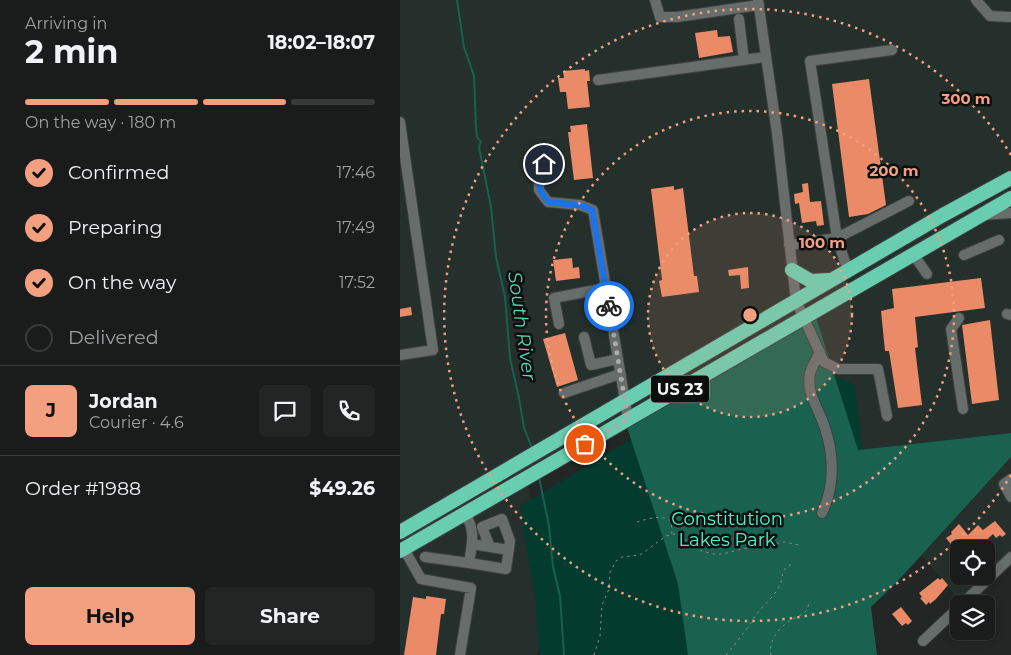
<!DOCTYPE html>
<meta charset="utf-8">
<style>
:root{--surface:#1a1c1b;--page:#232524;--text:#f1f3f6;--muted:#9fa1a3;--line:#383a3a;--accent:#f3a081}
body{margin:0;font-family:Montserrat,sans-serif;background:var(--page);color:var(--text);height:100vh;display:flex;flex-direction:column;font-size:19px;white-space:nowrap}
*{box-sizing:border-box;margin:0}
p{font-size:16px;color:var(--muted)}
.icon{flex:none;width:28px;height:28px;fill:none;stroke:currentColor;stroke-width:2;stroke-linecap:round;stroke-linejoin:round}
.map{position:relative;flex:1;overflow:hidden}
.side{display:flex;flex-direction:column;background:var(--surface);width:400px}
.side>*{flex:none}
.buttons{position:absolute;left:550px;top:540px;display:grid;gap:10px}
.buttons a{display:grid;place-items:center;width:45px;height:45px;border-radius:8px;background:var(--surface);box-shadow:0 2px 8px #0003,0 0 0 1px var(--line);font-size:25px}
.pin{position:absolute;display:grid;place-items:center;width:42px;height:42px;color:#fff;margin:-21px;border:2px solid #fff;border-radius:50%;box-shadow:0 1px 5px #0007}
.courier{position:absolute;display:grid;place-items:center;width:50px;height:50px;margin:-25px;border:4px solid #1a73e8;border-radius:50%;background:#fff;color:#222;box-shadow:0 1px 6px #0007}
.summary em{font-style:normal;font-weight:700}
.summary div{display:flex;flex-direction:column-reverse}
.summary{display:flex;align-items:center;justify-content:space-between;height:85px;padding:0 25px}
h1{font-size:32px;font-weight:700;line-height:38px}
.bar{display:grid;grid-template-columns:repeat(4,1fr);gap:8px 5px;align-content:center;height:60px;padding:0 25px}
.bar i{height:6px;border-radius:4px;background:var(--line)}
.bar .current{background:var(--accent)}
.bar p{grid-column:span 4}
.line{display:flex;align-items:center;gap:12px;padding:0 25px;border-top:1px solid var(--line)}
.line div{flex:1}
.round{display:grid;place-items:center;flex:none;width:52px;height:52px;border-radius:8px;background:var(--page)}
ol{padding:0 25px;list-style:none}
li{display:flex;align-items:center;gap:15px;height:55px}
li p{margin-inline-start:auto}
li .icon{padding:5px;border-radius:50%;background:var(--accent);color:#111;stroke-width:4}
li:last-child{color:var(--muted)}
li i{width:28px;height:28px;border:2px solid var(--line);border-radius:50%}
.cta{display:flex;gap:10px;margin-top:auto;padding:10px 25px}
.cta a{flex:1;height:58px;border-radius:8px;background:var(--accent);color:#111;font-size:20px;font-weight:700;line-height:58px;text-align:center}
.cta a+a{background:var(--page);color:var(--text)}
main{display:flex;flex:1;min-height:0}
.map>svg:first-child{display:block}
.built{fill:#25302c;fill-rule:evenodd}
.green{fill:#033c2f}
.forest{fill:#18624f}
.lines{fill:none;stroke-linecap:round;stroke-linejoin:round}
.stream{stroke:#17604e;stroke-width:2}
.building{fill:#ea8a66}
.minor-casing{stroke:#3e4140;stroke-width:12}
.highway-casing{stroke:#3e4140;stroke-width:16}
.path{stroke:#888c8a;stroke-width:1;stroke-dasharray:2.5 4;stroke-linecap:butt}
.minor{stroke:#676d6b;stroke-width:10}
.highway{stroke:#69cdaf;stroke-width:14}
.done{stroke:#a9acab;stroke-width:5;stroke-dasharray:0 9}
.route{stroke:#1a73e8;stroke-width:6}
.ring{fill:none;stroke:#f3a081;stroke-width:2.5;stroke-dasharray:2.5 5}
.labels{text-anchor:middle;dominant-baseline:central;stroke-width:5;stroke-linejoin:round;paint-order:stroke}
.shield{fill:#0c0e0e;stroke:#acafae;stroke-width:1}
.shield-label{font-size:16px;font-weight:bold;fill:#f1f4f3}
.park-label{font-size:18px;fill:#41fbcd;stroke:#0c0e0e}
.water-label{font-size:19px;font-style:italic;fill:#55d8b4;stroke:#0c0e0e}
.centre{fill:#f3a081;stroke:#0c0e0e;stroke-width:2.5}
.ring-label{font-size:15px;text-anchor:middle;font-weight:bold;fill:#f3a081;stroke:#0c0e0e;stroke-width:5;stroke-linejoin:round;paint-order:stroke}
</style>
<main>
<section class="side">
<div class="summary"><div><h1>2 min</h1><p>Arriving in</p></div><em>18:02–18:07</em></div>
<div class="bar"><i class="current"></i><i class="current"></i><i class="current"></i><i></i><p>On the way · 180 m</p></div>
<ol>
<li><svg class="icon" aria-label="check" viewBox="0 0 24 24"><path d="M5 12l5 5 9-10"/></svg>Confirmed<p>17:46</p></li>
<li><svg class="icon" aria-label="check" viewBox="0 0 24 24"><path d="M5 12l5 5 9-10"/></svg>Preparing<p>17:49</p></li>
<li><svg class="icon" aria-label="check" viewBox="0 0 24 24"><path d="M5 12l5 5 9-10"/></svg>On the way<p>17:52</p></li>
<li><i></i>Delivered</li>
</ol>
<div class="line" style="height:90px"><b class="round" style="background:var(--accent);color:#111">J</b><div><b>Jordan</b><p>Courier · 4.6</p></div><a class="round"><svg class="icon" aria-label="chat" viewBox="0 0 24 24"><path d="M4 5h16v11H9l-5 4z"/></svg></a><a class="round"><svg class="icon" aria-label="phone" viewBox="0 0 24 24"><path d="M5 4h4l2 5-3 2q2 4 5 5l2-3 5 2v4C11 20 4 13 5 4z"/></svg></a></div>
<div class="line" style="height:65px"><div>Order #1988</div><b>$49.26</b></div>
<div class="cta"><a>Help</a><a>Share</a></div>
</section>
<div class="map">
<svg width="611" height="655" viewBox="0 0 611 655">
<rect width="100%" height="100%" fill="#222624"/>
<path class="built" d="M0,0H611V433L458,450L416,318L128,478L145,628L137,655H0Z
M611,457V557L559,601L522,555ZM559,549H586V576H559Z"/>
<path class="green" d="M407,334L431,375L454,384L464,460L467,655H140L135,596L120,506Z"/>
<path class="forest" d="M416,317L458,450L611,433V457L496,583L471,607L477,655H288L278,584L227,427Z"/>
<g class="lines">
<path class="stream" d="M57,0L64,47L74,76L76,127L77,137L81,142L79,147L91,207L96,257L105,297L110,358L119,398L124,428L132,448
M139,477L149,526L153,567L160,596L164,655"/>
</g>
<path class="building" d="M317,30L318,37L330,36L333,52L299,58L295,33Z
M185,69V71L189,70L190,81H187L190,107L168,109L166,92H160L158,78H164L163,71Z
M469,79L486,205L468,214L449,217L432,84Z
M187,124L193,178L174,180L168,132H171L170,126Z
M408,183L410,202L421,201L424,225L417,226L416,221L402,223L399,203L395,204L394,194L403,192L402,184Z
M274,186V190L283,188L294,276H297L299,292L262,297L259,281L262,280L251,189Z
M172,258L173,268L179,267L180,278L156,281L153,260Z
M348,267L349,288L341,289L340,275L329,276L328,270Z
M581,278L585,308L515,317L518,347L515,348L522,405L498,408L489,351H485L481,311L494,308L492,289Z
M11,307L12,315L0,317V309Z
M590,320L599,400L572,404L562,325Z
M165,333L178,380L157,387L143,339Z
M595,521L606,534L602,537L600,535L596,538L593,534L577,549H559V555L546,538L552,534L551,532L559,524L568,535L578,525L583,530Z
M538,578L540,580L542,578L548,585L536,599L530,604L529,602L526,605L520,598L522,597L519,593Z
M26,596L46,599L44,614H41L36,655H4L13,597L26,599Z
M501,607L512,621L508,625L506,623L502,626L492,614Z"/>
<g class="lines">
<g class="minor-casing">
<path id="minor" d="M255,0L260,17H277L359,5
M358,0L377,133L396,301L424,362L438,369H478L487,416
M576,0L590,16L611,17
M339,19L344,60
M492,50L410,61L437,238L509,201
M198,80L365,57
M0,122L33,350L0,355
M144,164L139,170V190L148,202L180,205L193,210L228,419
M583,215L611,213
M389,245L437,238L448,271
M513,254L527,274
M564,255L599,240
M607,314L611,315
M559,318L551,329L563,409
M159,324L154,298L206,288
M184,337L191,365L218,359
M420,352C417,359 412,366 410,373C406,392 418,408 424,425C434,454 435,485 422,513
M164,393L220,374
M611,479L604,484L611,497
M72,544L109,550
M4,549L21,579L71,588L60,655
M25,557L69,563C72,544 76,530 65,514
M69,563L106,569L110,541L102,519L82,527L90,547
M562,604L611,557
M523,641L559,607"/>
</g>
<g class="highway-casing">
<path id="highway" d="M392,270L411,281L429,280
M0,532L543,215L611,178
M0,551L611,198"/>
</g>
<path class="path" d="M237,522C247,519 261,514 271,521L272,534
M194,655L200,636L202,605L209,589L210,572L216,561L222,557L240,555L266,536L275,534L281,536L291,545L302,551L314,554H323L342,549L384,542L399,545
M326,655C337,642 347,629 356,615C363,605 373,598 379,587C385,576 378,570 394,563
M371,655C368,642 378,629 388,622C398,614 408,617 409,601"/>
<use href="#minor" class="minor"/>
<use href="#highway" class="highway"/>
</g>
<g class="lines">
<path class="done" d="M185,444L228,419L209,306"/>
<path class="route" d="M144,164L139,170L140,190L148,202L180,205L192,210L209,306"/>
</g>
<circle cx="350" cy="315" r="102" fill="#f3a081" fill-opacity=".12"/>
<g class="ring">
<circle cx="350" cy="315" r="102"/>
<circle cx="350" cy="315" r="204"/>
<path d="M611 475A306 306 0 1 1 611 155"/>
</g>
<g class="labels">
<rect class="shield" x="251" y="375.5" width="58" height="27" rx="4"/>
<g class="shield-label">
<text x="280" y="389">US 23</text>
</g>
<g class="park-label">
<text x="327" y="519">Constitution<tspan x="327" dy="21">Lakes Park</tspan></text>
</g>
<g class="water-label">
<text transform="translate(122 326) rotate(82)">South River</text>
</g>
</g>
<circle cx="350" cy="315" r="8" class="centre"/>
<g class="ring-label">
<text x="566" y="104">300 m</text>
<text x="494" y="176">200 m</text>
<text x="422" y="248">100 m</text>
</g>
</svg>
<div class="buttons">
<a><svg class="icon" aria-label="locate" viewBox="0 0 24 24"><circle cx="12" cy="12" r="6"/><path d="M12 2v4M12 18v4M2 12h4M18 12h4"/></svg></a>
<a><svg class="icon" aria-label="layers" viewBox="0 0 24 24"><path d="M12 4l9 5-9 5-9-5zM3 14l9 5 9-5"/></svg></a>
</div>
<div class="pin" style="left:185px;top:444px;background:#ea580c"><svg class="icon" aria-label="bag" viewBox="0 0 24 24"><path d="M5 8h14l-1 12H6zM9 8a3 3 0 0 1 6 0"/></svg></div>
<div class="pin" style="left:144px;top:164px;background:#1f2937"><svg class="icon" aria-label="home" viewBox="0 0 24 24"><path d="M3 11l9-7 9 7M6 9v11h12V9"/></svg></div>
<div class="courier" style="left:209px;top:306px"><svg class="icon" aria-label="bike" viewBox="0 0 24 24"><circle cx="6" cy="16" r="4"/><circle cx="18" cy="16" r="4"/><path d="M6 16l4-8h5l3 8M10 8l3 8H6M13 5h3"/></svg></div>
</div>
</main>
